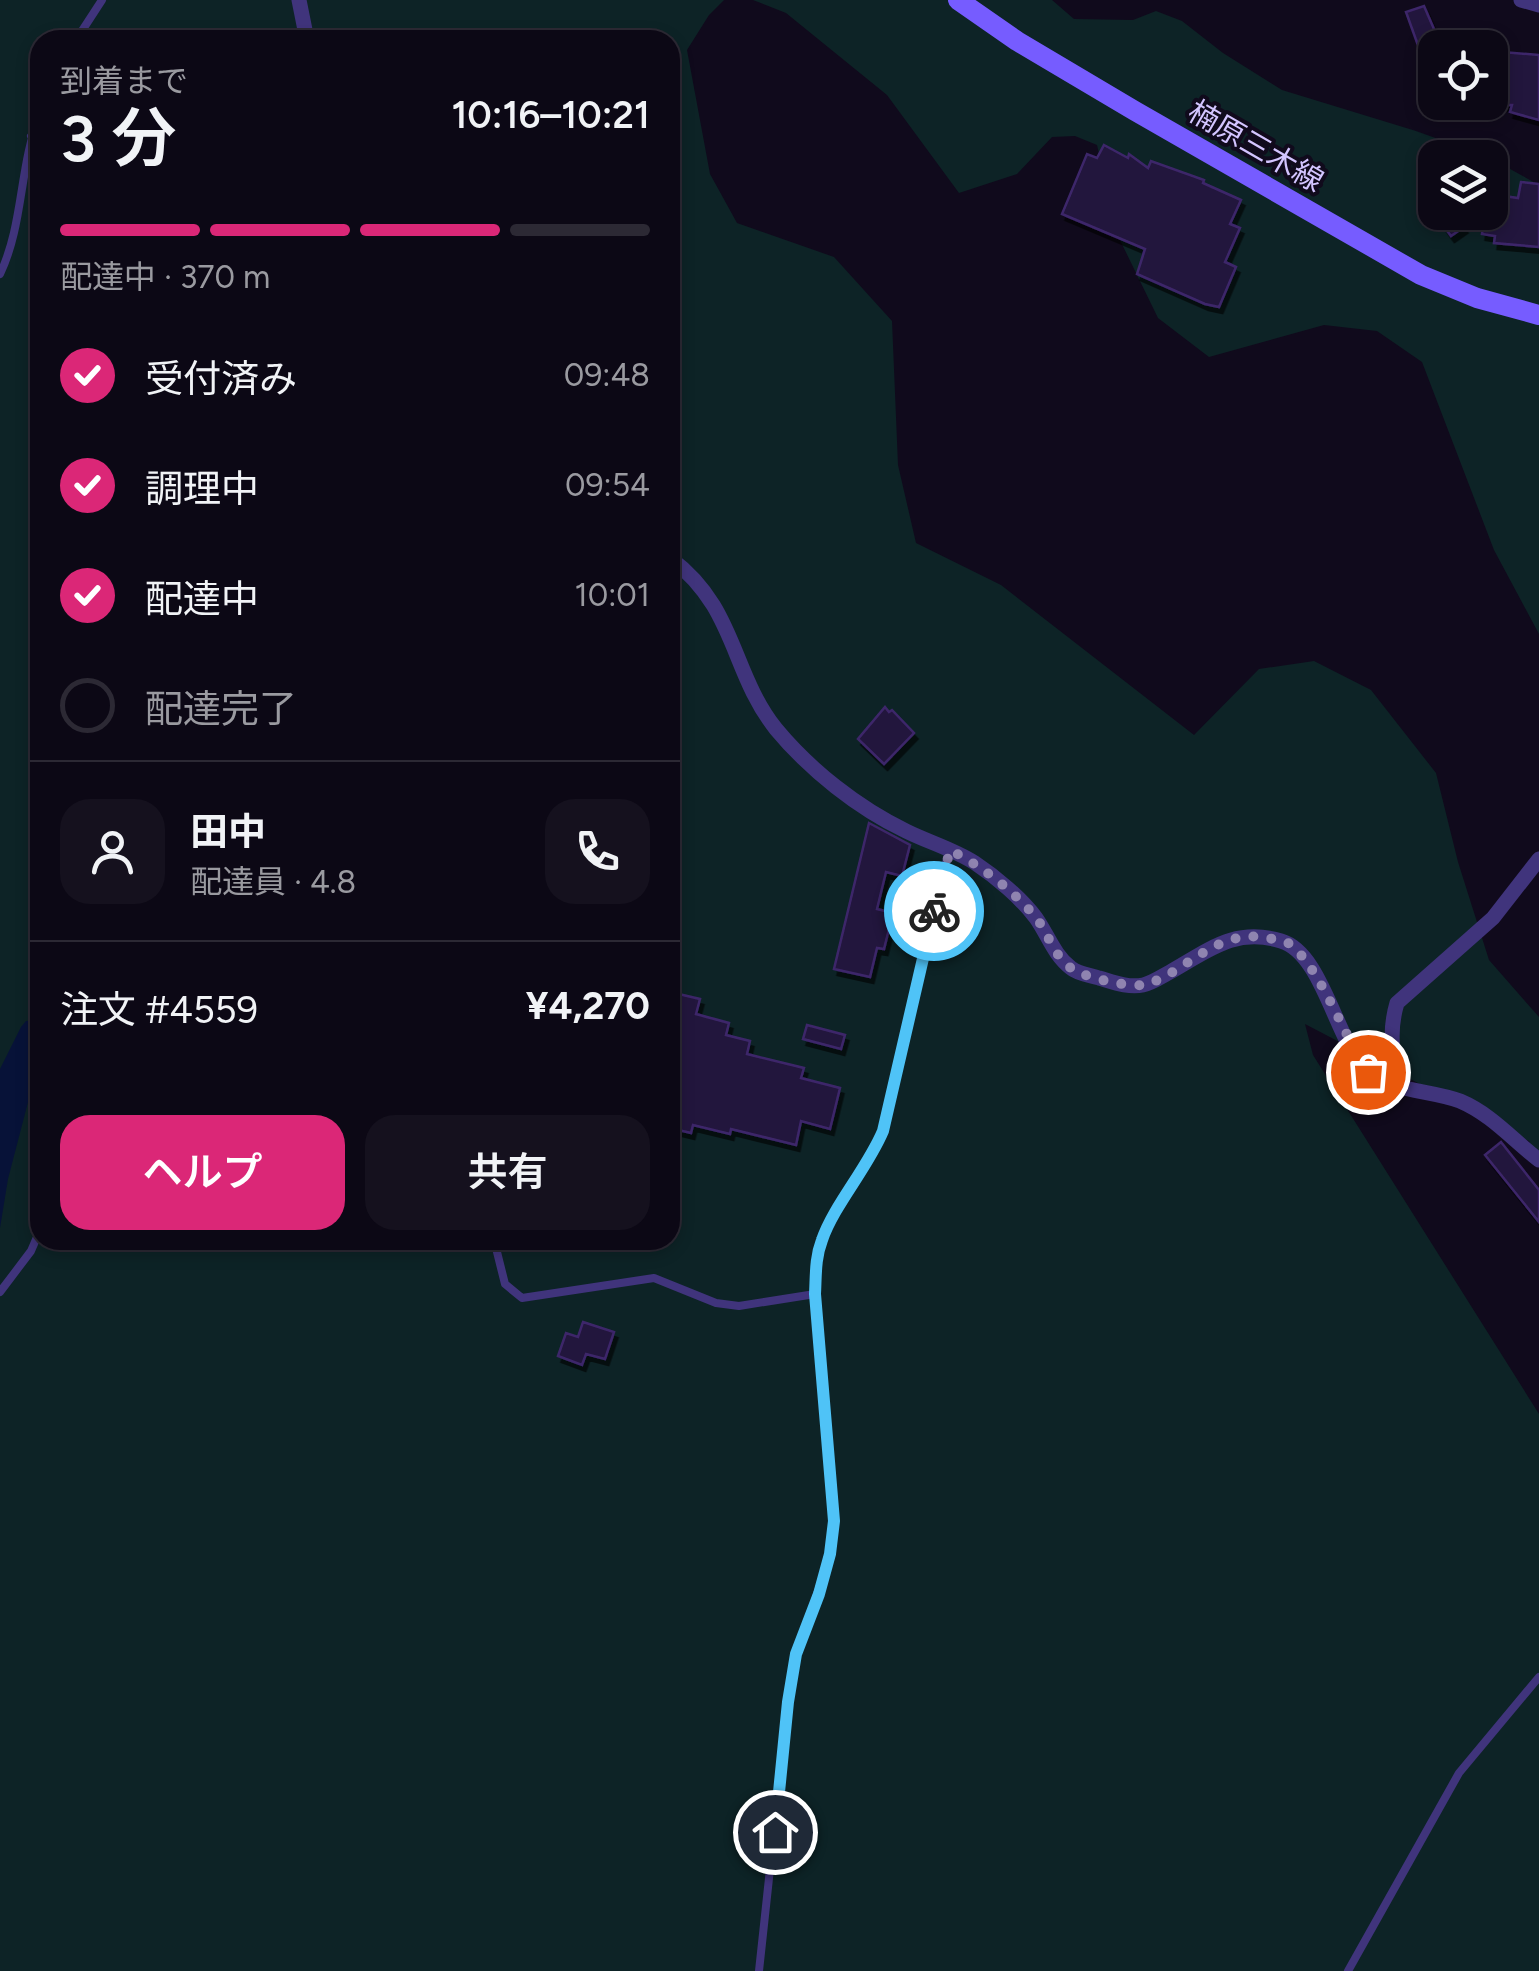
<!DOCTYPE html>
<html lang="ja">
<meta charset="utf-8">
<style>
:root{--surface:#0c0815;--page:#15111e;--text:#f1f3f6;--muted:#9a9aa0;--line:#2c2934;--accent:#db2777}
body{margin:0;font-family:Figtree,"Noto Sans JP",sans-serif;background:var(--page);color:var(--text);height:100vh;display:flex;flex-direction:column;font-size:38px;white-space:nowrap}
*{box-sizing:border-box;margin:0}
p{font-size:32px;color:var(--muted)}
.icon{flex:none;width:55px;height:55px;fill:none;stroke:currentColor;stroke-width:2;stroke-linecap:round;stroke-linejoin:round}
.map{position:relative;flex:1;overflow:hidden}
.details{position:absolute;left:30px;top:30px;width:650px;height:1220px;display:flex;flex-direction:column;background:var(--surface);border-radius:30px;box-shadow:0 5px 15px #0003,0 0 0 2px var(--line)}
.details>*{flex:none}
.controls{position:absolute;left:1418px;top:30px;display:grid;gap:20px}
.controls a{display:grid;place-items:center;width:90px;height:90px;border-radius:20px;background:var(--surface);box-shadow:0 5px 15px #0003,0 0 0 2px var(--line);font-size:50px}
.pin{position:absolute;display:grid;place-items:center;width:85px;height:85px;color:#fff;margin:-42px;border:5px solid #fff;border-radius:50%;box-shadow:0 2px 10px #0007}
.courier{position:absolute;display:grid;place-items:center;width:100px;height:100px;margin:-50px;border:8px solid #4fc3f7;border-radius:50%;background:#fff;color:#222;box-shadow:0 2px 12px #0007}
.head em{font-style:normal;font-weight:600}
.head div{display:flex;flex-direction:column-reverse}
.head{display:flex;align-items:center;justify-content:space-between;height:170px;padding:0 30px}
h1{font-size:65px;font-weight:600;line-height:75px}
.bar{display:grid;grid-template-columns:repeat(4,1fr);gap:15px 10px;align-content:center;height:120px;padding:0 30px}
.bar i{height:12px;border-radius:8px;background:var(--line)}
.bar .selected{background:var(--accent)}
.bar p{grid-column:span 4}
.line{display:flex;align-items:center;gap:25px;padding:0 30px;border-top:2px solid var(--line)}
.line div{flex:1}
.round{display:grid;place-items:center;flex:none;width:105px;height:105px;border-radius:30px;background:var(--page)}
ol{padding:0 30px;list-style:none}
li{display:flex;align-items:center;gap:30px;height:110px}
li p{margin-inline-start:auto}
li .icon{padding:10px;border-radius:50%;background:var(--accent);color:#fff;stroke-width:4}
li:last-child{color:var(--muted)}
li i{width:55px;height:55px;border:5px solid var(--line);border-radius:50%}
.cta{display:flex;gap:20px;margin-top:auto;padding:20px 30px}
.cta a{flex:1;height:115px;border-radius:30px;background:var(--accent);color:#fff;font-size:40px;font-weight:600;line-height:115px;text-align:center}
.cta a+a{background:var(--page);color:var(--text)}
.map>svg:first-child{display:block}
.green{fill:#0d2326;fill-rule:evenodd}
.water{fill:#071238}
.building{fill:#23163d;stroke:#3d276a;stroke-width:2.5;filter:url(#shadow)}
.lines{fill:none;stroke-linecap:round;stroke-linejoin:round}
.lane{stroke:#40347c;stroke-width:8}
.street{stroke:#40347c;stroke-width:15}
.secondary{stroke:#765cff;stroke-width:20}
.done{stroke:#8f84b0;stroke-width:10;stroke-dasharray:0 18}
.route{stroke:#4fc3f7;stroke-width:12}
.labels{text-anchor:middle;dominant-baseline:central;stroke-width:8;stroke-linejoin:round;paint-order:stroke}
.street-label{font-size:30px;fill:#d3c5ff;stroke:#100a1c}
</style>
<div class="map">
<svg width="1539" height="1971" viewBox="0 0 1539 1971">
<defs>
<filter id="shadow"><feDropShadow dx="3.5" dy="6" stdDeviation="0" flood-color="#0009"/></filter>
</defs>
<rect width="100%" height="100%" fill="#100a1c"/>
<path class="green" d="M0,0H724L709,15L687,50L710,174L737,223L834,257L892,321L898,465L916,543L1001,585L1194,735L1259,669L1314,661L1371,690L1436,773L1458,862L1489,960L1539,1017V1162L1529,1141L1305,1024L1313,1055L1539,1414V1971H0ZM40,40H670V1240H40Z
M753,0H1052L1074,19L1133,20L1156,11L1182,21L1223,53L1282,90L1416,131L1488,157L1435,158V212H1490V158L1539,185V634L1494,550L1422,362L1377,331L1324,325L1209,357L1158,318L1118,236L1097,145L1075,136L1052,137L1017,174L959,193L887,95L786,13Z"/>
<path class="water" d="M39,1020L40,1056L8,1179L0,1228V1069L21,1027L26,1021Z"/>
<path class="building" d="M1424,6L1440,43L1435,48L1433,87L1406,12Z
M1490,51L1539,55V120L1510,112L1512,105H1495V87H1490Z
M1497,142L1499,158H1479L1478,144Z
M1104,145L1128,158L1129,154L1148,168L1151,161L1204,180L1203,183L1241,200L1230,224L1240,228L1225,262L1236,267L1219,307L1205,304L1137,274L1145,249L1062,214L1087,154L1097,158Z
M1521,182L1539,184V247L1494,243L1495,236L1482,234L1484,218L1490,219V194L1518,198Z
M1456,216L1464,227L1451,236L1443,225Z
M885,707L889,712L892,710L914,733L884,764L858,739Z
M869,823L910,845L902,876L886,872L877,909L893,913L884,949L877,948L870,977L834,969Z
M670,992L700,999L696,1014L729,1023L726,1035L750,1041L747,1054L804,1068L801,1078L840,1088L830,1129L801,1121L796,1145L731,1129L730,1134L693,1125L691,1133L670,1128Z
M807,1025L845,1035L841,1049L803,1039Z
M1501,1142L1539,1190V1222L1485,1155Z
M583,1322L614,1332L605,1359L586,1354L582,1365L558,1356L566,1333L578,1337Z"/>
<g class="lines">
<path class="lane" d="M76,40L102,0
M31,136L40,150
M0,274C24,224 19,165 40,114
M494,1240L505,1284L522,1298L654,1278L716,1303L739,1306L815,1294
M0,1292L31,1251L40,1230
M759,1971L788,1702L797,1654L830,1555L835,1521L815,1294C815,1276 815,1258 821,1240C835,1204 867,1169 883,1131L949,850
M1348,1971L1459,1773L1539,1677"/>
<path class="street" d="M299,0L307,40
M1521,0L1539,5
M670,558C737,608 730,671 776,729C810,770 858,808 906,831C928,842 953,849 975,863C996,877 1021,898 1036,918C1048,935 1054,955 1071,968C1078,974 1090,975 1099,978C1113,982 1128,988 1143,985C1152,983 1161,977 1170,972C1209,950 1235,927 1281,941C1323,953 1336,1042 1367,1071C1391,1092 1432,1090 1460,1101C1491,1114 1513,1140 1539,1160
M1399,1086C1393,1056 1388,1033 1397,1003L1493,918L1539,859"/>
<path class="secondary" d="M958,0L1017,41L1135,111L1421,275L1477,298L1539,315"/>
</g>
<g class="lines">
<path class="done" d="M934,911L950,850C981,866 1010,888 1034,915C1048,931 1054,959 1074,970C1087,978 1133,989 1148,984C1188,970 1219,928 1266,938C1272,939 1282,939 1288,943C1319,964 1344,1037 1368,1072"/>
<path class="route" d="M775,1832L788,1702L796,1654L819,1594L830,1554L834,1521L815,1294C816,1276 815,1258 822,1240C834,1205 867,1169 883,1131L934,911"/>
</g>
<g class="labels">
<g class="street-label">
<text transform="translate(1256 146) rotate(30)">楠原三木線</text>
</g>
</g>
</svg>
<div class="controls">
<a><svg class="icon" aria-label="locate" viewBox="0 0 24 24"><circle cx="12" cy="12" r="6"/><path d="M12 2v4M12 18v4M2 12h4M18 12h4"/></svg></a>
<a><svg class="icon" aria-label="layers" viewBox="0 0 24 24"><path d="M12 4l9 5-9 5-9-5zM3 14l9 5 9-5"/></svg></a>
</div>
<div class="pin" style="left:1368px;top:1072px;background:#ea580c"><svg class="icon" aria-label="bag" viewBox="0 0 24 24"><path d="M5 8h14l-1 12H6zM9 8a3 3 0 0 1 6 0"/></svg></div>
<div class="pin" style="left:775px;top:1832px;background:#1f2937"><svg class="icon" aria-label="home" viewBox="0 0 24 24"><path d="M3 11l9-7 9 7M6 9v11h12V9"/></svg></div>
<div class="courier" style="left:934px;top:911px"><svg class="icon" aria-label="bike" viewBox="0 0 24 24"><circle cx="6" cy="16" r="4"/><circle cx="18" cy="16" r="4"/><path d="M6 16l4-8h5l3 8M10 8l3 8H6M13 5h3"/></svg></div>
<section class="details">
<div class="head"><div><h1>3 分</h1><p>到着まで</p></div><em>10:16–10:21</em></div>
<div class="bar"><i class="selected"></i><i class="selected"></i><i class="selected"></i><i></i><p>配達中 · 370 m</p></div>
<ol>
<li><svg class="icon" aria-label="check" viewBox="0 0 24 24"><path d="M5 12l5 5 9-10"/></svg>受付済み<p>09:48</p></li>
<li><svg class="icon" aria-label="check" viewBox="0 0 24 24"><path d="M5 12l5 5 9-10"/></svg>調理中<p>09:54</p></li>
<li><svg class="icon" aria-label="check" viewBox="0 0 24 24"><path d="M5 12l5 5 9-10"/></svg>配達中<p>10:01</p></li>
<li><i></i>配達完了</li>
</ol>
<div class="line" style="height:180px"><a class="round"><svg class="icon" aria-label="person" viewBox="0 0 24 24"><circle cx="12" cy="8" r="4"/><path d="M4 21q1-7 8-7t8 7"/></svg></a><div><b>田中</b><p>配達員 · 4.8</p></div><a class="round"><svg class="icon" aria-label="phone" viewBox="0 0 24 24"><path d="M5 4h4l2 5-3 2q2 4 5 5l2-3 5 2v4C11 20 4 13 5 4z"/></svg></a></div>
<div class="line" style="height:130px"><div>注文 #4559</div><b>¥4,270</b></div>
<div class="cta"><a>ヘルプ</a><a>共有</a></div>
</section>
</div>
